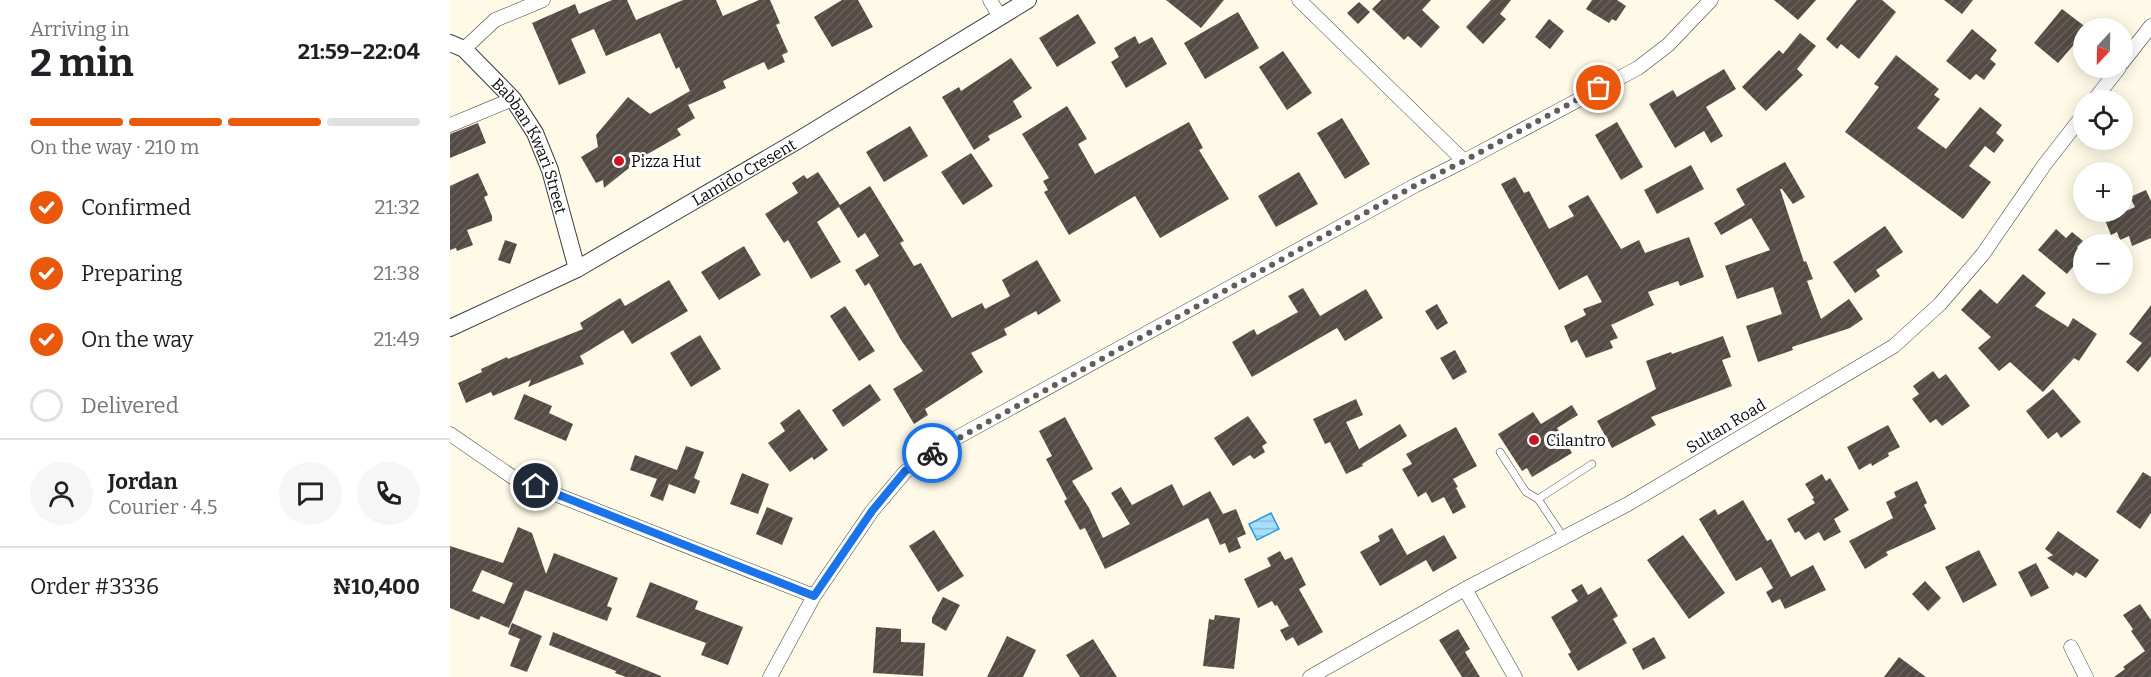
<!DOCTYPE html>
<meta charset="utf-8">
<style>
:root{--surface:#fff;--page:#f6f6f6;--text:#202124;--muted:#757577;--line:#e0e0e0;--accent:#ea580c}
body{margin:0;font-family:Bitter,serif;background:var(--page);color:var(--text);height:100vh;display:flex;flex-direction:column;font-size:22px;white-space:nowrap}
*{box-sizing:border-box;margin:0}
p{font-size:20px;color:var(--muted)}
.icon{flex:none;width:33px;height:33px;fill:none;stroke:currentColor;stroke-width:2;stroke-linecap:round;stroke-linejoin:round}
.map{position:relative;flex:1;overflow:hidden}
.details{display:flex;flex-direction:column;background:var(--surface);width:450px}
.details>*{flex:none}
.needle{width:39px;rotate:202deg}
.tools{position:absolute;left:1623px;top:18px;display:grid;gap:12px}
.tools a{display:grid;place-items:center;width:60px;height:60px;border-radius:50%;background:var(--surface);box-shadow:0 3px 15px #0003;font-size:30px}
.pin{position:absolute;display:grid;place-items:center;width:51px;height:51px;color:#fff;margin:-26px;border:3px solid #fff;border-radius:50%;box-shadow:0 2px 6px #0007}
.courier{position:absolute;display:grid;place-items:center;width:60px;height:60px;margin:-30px;border:4px solid #1a73e8;border-radius:50%;background:#fff;color:#222;box-shadow:0 2px 8px #0007}
.head em{font-style:normal;font-weight:700}
.head div{display:flex;flex-direction:column-reverse}
.head{display:flex;align-items:center;justify-content:space-between;height:102px;padding:0 30px}
h1{font-size:39px;font-weight:700;line-height:45px}
.bar{display:grid;grid-template-columns:repeat(4,1fr);gap:9px 6px;align-content:center;height:72px;padding:0 30px}
.bar i{height:8px;border-radius:4px;background:var(--line)}
.bar .selected{background:var(--accent)}
.bar p{grid-column:span 4}
.line{display:flex;align-items:center;gap:15px;padding:0 30px;border-top:2px solid var(--line)}
.line div{flex:1}
.round{display:grid;place-items:center;flex:none;width:63px;height:63px;border-radius:32px;background:var(--page)}
ol{padding:0 30px;list-style:none}
li{display:flex;align-items:center;gap:18px;height:66px}
li p{margin-inline-start:auto}
li .icon{padding:6px;border-radius:50%;background:var(--accent);color:#fff;stroke-width:4}
li:last-child{color:var(--muted)}
li i{width:33px;height:33px;border:3px solid var(--line);border-radius:50%}
main{display:flex;flex:1;min-height:0}
.map>svg:first-child{display:block}
.water{fill:url(#water-rules);stroke:#2598db;stroke-width:1.5}
.building{fill:url(#building-hatch);fill-rule:evenodd}
.lines{fill:none;stroke-linecap:round;stroke-linejoin:round}
.service-casing{stroke:#3d3d3d;stroke-width:8}
.minor-casing{stroke:#3d3d3d;stroke-width:15}
.tertiary-casing{stroke:#3d3d3d;stroke-width:18}
.service{stroke:#fff;stroke-width:7}
.minor{stroke:#fff;stroke-width:14}
.tertiary{stroke:#fff;stroke-width:16}
.done{stroke:#605e57;stroke-width:6;stroke-dasharray:0 10.8}
.route{stroke:#1a73e8;stroke-width:8}
.poi-dot{fill:#c71523;stroke:#fff;stroke-width:2}
.labels{text-anchor:middle;dominant-baseline:central;stroke-width:6;stroke-linejoin:round;paint-order:stroke}
.street-label{font-size:16px;fill:#0a0a0a;stroke:#fff}
.poi-label{font-size:16px;fill:#0a0a0a;stroke:#fff;text-anchor:start}
</style>
<main>
<section class="details">
<div class="head"><div><h1>2 min</h1><p>Arriving in</p></div><em>21:59–22:04</em></div>
<div class="bar"><i class="selected"></i><i class="selected"></i><i class="selected"></i><i></i><p>On the way · 210 m</p></div>
<ol>
<li><svg class="icon" aria-label="check" viewBox="0 0 24 24"><path d="M5 12l5 5 9-10"/></svg>Confirmed<p>21:32</p></li>
<li><svg class="icon" aria-label="check" viewBox="0 0 24 24"><path d="M5 12l5 5 9-10"/></svg>Preparing<p>21:38</p></li>
<li><svg class="icon" aria-label="check" viewBox="0 0 24 24"><path d="M5 12l5 5 9-10"/></svg>On the way<p>21:49</p></li>
<li><i></i>Delivered</li>
</ol>
<div class="line" style="height:108px"><a class="round"><svg class="icon" aria-label="person" viewBox="0 0 24 24"><circle cx="12" cy="8" r="4"/><path d="M4 21q1-7 8-7t8 7"/></svg></a><div><b>Jordan</b><p>Courier · 4.5</p></div><a class="round"><svg class="icon" aria-label="chat" viewBox="0 0 24 24"><path d="M4 5h16v11H9l-5 4z"/></svg></a><a class="round"><svg class="icon" aria-label="phone" viewBox="0 0 24 24"><path d="M5 4h4l2 5-3 2q2 4 5 5l2-3 5 2v4C11 20 4 13 5 4z"/></svg></a></div>
<div class="line" style="height:78px"><div>Order #3336</div><b>₦10,400</b></div>
</section>
<div class="map">
<svg width="1701" height="677" viewBox="0 0 1701 677">
<defs>
<pattern id="water-rules" width="6" height="5" patternUnits="userSpaceOnUse" patternTransform="scale(1.5)"><rect width="6" height="5" fill="#a5dffd"/><path d="M0 2.5h6" fill="none" stroke="#8dbed8"/></pattern>
<pattern id="building-hatch" width="6" height="6" patternUnits="userSpaceOnUse" patternTransform="scale(1.5)"><rect width="6" height="6" fill="#544b45"/><path d="M-1 1l2-2M0 6l6-6M5 7l2-2" fill="none" stroke="#68605c"/></pattern>
</defs>
<rect width="100%" height="100%" fill="#fffae7"/>
<path class="water" d="M821,513L829,529L807,540L799,524Z"/>
<path class="building" d="M162,0H177L186,20L233,0H266L273,16L309,0H320L330,23L326,25L338,52L332,55L335,62L318,70L314,62L279,78L273,81L276,88L238,105L245,118L227,129L231,135L194,156L154,188L153,180L146,183L131,157L148,147L146,135L178,97L200,114L240,91L229,67L226,69L210,33L156,56L144,29L121,39L136,73L109,85L82,23L125,4L129,14Z
M392,0H408L423,27L382,47L364,17Z
M716,0H774L751,28Z
M931,0H981L972,10L990,27L971,48L958,36L954,40L922,9Z
M1041,0H1061L1050,14L1056,19L1033,44L1016,27Z
M1142,0H1167L1176,6L1166,21L1162,19L1159,23L1136,9Z
M1324,0H1366L1348,20Z
M1407,0H1432L1446,12L1409,59L1391,44L1387,49L1376,39Z
M1494,0H1523L1512,14Z
M909,2L920,12L908,24L897,13Z
M1612,9L1637,28H1634V33L1608,63L1584,43Z
M788,12L809,48L755,79L734,43Z
M628,14L646,43L607,67L589,38Z
M1099,19L1114,31L1100,49L1085,37Z
M1522,29L1547,50L1540,59L1546,64L1534,80L1526,74L1520,80L1496,61Z
M1350,33L1366,46L1347,69L1353,75L1316,111L1292,87L1329,50L1333,54Z
M685,36L689,44L702,37L717,64L676,88L661,62L669,57L664,48Z
M833,51L862,93L837,110L809,67Z
M1446,55L1489,89L1484,95L1490,99L1467,128L1496,149L1530,107L1552,125L1546,133L1554,140L1544,153L1535,146L1519,166L1541,182L1513,219L1395,132L1429,87L1424,84Z
M561,58L582,88L563,101L572,117L538,136L540,140L524,150L492,97L509,87L511,91Z
M1274,69L1286,89L1256,107L1273,136L1261,143L1254,131L1225,148L1199,104L1223,90L1227,97Z
M617,106L637,139L628,144L645,174L739,122L753,148L749,150L779,199L710,238L685,196L619,235L594,192L598,190L593,181L599,178L572,134Z
M892,118L920,164L895,179L867,133Z
M1167,122L1193,167L1171,180L1145,135Z
M28,123L36,143L0,158V134Z
M460,126L478,156L434,182L416,152Z
M521,153L543,186L513,205L491,172Z
M1335,162L1355,197L1343,204L1332,189H1330L1354,262L1356,261L1363,279L1357,281L1371,319L1399,299L1413,319L1400,328L1342,347L1343,350L1308,362L1296,326L1332,314L1323,287L1287,299L1275,266L1320,250L1301,218L1271,235L1264,223L1295,205L1286,189Z
M1241,165L1254,189L1207,214L1194,190Z
M368,172L390,205L420,186L454,241L450,243L464,266L471,263L502,318L532,303L535,309L560,296L552,280L587,260L611,301L588,315L586,311L554,329L557,335L521,353L533,372L475,409L478,415L464,424L443,389L473,371L451,340L419,283L415,286L405,270L429,256L415,233L408,238L389,207L367,222L391,262L361,279L338,240L334,243L315,214L348,193L342,183L354,175L357,179Z
M849,172L868,204L826,227L808,196Z
M28,173L38,195L34,197L42,216V221L17,230L23,245L7,251L6,248L0,250V186Z
M1065,177L1074,193L1079,191L1099,229L1124,216L1118,206L1138,195L1171,249L1189,240L1195,253L1239,237L1254,277L1230,286L1228,281L1198,292L1204,305L1161,325L1168,338L1160,341L1163,348L1136,358L1127,340L1121,343L1114,326L1136,315L1133,309L1152,302L1137,275L1109,290L1051,184Z
M1696,190L1701,201V238L1682,246L1679,236L1670,240L1667,232L1661,235L1655,220L1685,207L1680,197Z
M1435,226L1453,252L1426,270L1430,276L1405,293L1383,262Z
M1606,229L1616,238L1622,232L1633,241L1627,247L1634,254L1617,274L1588,250Z
M55,240L67,244L60,264L48,260Z
M294,246L311,275L269,300L251,272Z
M1573,274L1596,293L1585,306L1618,327L1623,318L1647,334L1629,361L1624,358L1593,392L1560,362L1549,371L1528,348L1541,337L1511,310L1530,289L1547,304Z
M219,280L238,311L182,344L173,330L130,356L134,364L78,387L81,380L43,396L41,392L16,403L8,383L32,372L31,369L57,357L58,359L133,329L130,323L170,298L175,306Z
M853,288L870,316L916,289L933,318L895,341L887,328L802,377L782,342L804,329L807,335L848,312L838,296Z
M987,304L998,323L987,330L975,311Z
M1701,305V356L1688,372L1676,362L1692,343L1679,334Z
M395,306L425,351L409,361L380,316Z
M250,335L271,369L241,387L220,353Z
M1273,336L1281,357L1272,360L1282,386L1201,417L1206,425L1162,448L1147,421L1206,389L1196,361L1221,352L1222,354Z
M1005,350L1017,372L1003,380L990,358Z
M1483,371L1489,379L1496,374L1520,406L1492,426L1486,419L1480,423L1462,399L1469,394L1463,386Z
M420,384L431,400L393,427L382,410Z
M1603,389L1631,422L1611,438L1607,432L1598,439L1576,411Z
M74,394L102,406L99,413L123,424L116,441L64,419Z
M906,399L913,415L896,422L909,449L950,424L957,436L912,464L913,466L896,474L880,442L875,444L863,419Z
M1122,405L1128,415L1107,428L1122,453L1082,477L1077,468L1072,471L1048,434L1083,412L1091,424Z
M349,409L378,450L364,460L362,457L340,472L318,443L335,431L330,423Z
M798,416L817,443L812,446L815,452L804,459L800,455L783,466L764,438Z
M615,417L643,469L622,481L639,508L653,538L680,524L661,493L671,487L682,505L722,484L733,506L760,491L773,514L786,509L796,534L787,538L791,548L779,553L775,543L770,545L758,518L655,569L635,528L630,530L614,501L617,499L596,459L602,456L589,431Z
M1438,425L1450,447L1438,453L1439,456L1422,466L1421,463L1409,470L1397,447Z
M1006,427L1027,466L1003,479L1008,487L1006,488L1016,507L1003,514L994,497L982,503L976,492L968,497L952,469L962,464L956,454Z
M236,446L254,452L244,478L250,481L245,494L219,484L213,501L200,496L207,479L180,470L185,455L227,470Z
M1693,472L1701,477V513L1690,529L1666,512Z
M292,473L319,484L308,514L280,504Z
M1372,474L1376,481L1380,478L1399,510L1384,519L1391,532L1374,541L1369,532L1355,540L1349,531L1345,533L1337,519L1365,503L1362,499L1364,498L1355,484Z
M1467,481L1477,503L1474,505L1486,529L1436,552L1438,555L1415,569L1399,541L1443,518L1436,502L1446,497L1444,492Z
M1293,500L1317,541L1321,539L1341,577L1363,565L1376,590L1335,609L1330,599L1322,603L1316,592L1323,588L1311,567L1286,581L1249,519L1265,509L1268,515Z
M317,507L343,518L332,545L306,534Z
M68,527L82,533L96,574L104,553L168,578L157,606L162,608L157,621L75,590L59,628L31,616L29,620L0,608V546L53,563ZM32,570L63,583L54,604L22,591Z
M942,528L957,555L994,535L1007,558L983,572L976,560L930,586L910,552L930,541L928,536Z
M484,530L514,576L488,592L459,546Z
M1608,531L1649,560L1636,578L1626,572L1623,576L1597,558L1603,555L1595,549Z
M1233,535L1275,593L1239,619L1197,560Z
M1529,550L1547,585L1513,603L1495,567Z
M830,551L835,560L842,557L856,585L849,589L873,632L848,646L843,637L836,641L830,630L839,626L827,605L825,606L822,601L808,608L794,579L821,566L817,558Z
M1586,563L1599,588L1581,597L1568,572Z
M1475,581L1491,598L1478,611L1462,594Z
M200,582L248,601L245,609L293,627L278,665L251,655L256,643L186,617Z
M1132,584L1138,595L1151,587L1168,616L1163,619L1177,643L1128,671L1118,654L1121,652L1101,617L1128,601L1121,590Z
M493,597L510,605L496,631L482,623V618Z
M1690,604L1701,620V677H1664L1675,669L1673,667L1695,651L1681,631L1683,629L1673,615Z
M765,615L790,618L784,669L753,666L759,619L764,620Z
M62,623L92,636L77,672L60,666L70,639L58,634Z
M426,627L451,629V642L475,643L473,676L423,673Z
M1008,629L1020,649L1015,652L1030,677H1012L989,640Z
M103,632L211,676V677H176L165,673L166,671L99,645Z
M557,636L586,650L573,677H537Z
M1204,637L1216,658L1193,670L1182,649Z
M643,639L667,677H630L616,655Z
M1449,657L1476,677H1434Z"/>
<g class="lines">
<g class="service-casing">
<path id="service" d="M1050,452L1076,492L1088,499
M1114,538L1088,499L1142,464"/>
</g>
<g class="minor-casing">
<path id="minor" d="M540,0L550,17
M849,0L1014,161
M14,49L45,20L93,0
M1672,63L1701,26
M1644,100L1669,68
M0,125L63,99
M0,434L64,478L364,596
M1015,589L1065,677
M1621,647L1636,677
M320,677L364,596L422,511L455,472L488,448L966,185L1014,161L1188,68L1218,45L1261,0
M860,677L1015,589L1178,504L1444,346L1490,304L1533,254L1595,164L1634,114"/>
</g>
<g class="tertiary-casing">
<g id="tertiary">
<path id="s1" d="M0,43L14,49L63,99L85,133L100,170L127,269"/>
<path id="s2" d="M0,328L127,269L347,141L578,0"/>
</g>
</g>
<use href="#service" class="service"/>
<use href="#minor" class="minor"/>
<use href="#tertiary" class="tertiary"/>
</g>
<g class="lines">
<path class="done" d="M482,453L966,185L1014,161L1149,88"/>
<path class="route" d="M86,486L364,596L422,511L455,471L482,453"/>
</g>
<g class="poi-dot">
<circle cx="169" cy="161" r="6"/>
<circle cx="1084" cy="440" r="6"/>
</g>
<g class="labels">
<g class="street-label">
<text stroke="none"><textPath href="#s1" startOffset="135">Babban Kwari Street</textPath></text>
<text stroke="none"><textPath href="#s2" startOffset="333">Lamido Cresent</textPath></text>
<text transform="translate(1276 426) rotate(-31)">Sultan Road</text>
</g>
<g class="poi-label">
<text x="181" y="161">Pizza Hut</text>
<text x="1096" y="440">Cilantro</text>
</g>
</g>
</svg>
<div class="tools">
<a><svg class="needle" viewBox="-14 -14 28 28"><path d="M0-13l5 13h-10z" fill="#e53935"/><path d="M0 13l5-13h-10z" fill="#757577"/></svg></a>
<a><svg class="icon" aria-label="locate" viewBox="0 0 24 24"><circle cx="12" cy="12" r="6"/><path d="M12 2v4M12 18v4M2 12h4M18 12h4"/></svg></a>
<a>+</a>
<a>−</a>
</div>
<div class="pin" style="left:1149px;top:88px;background:#ea580c"><svg class="icon" aria-label="bag" viewBox="0 0 24 24"><path d="M5 8h14l-1 12H6zM9 8a3 3 0 0 1 6 0"/></svg></div>
<div class="pin" style="left:86px;top:486px;background:#1f2937"><svg class="icon" aria-label="home" viewBox="0 0 24 24"><path d="M3 11l9-7 9 7M6 9v11h12V9"/></svg></div>
<div class="courier" style="left:482px;top:453px"><svg class="icon" aria-label="bike" viewBox="0 0 24 24"><circle cx="6" cy="16" r="4"/><circle cx="18" cy="16" r="4"/><path d="M6 16l4-8h5l3 8M10 8l3 8H6M13 5h3"/></svg></div>
</div>
</main>
